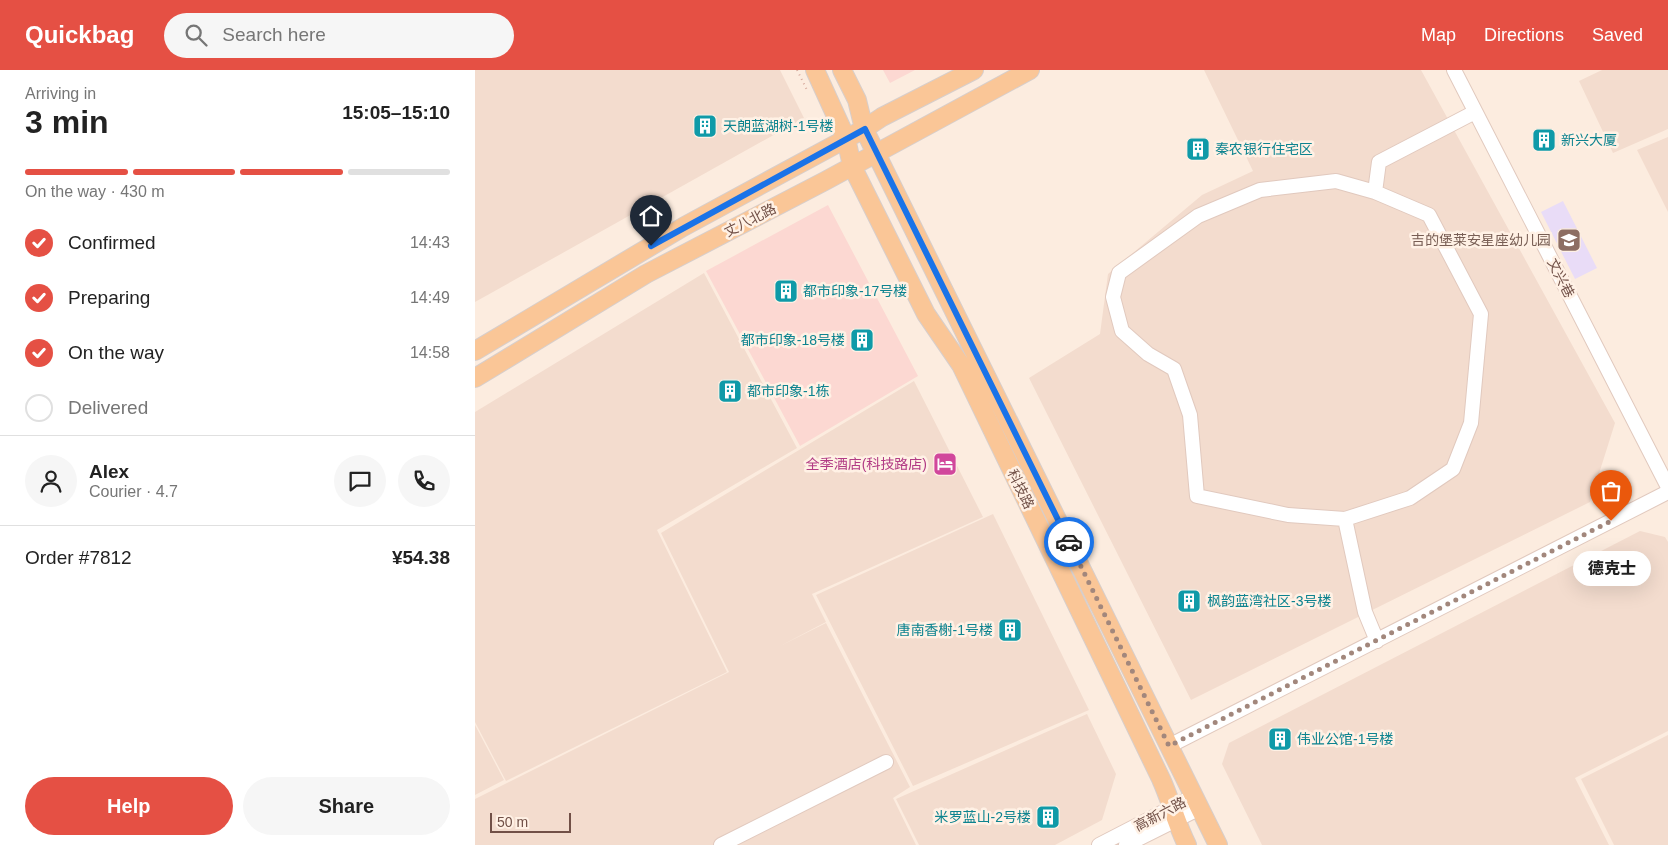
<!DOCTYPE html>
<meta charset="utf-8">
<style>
:root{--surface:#fff;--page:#f6f6f6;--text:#222;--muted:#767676;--line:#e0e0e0;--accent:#e55044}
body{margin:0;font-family:Arial,"Noto Sans SC",sans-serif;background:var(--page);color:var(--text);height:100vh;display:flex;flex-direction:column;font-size:19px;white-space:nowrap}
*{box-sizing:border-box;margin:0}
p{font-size:16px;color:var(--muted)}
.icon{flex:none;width:28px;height:28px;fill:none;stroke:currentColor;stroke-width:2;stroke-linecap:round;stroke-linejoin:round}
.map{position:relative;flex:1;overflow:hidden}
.details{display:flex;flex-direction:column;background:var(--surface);width:475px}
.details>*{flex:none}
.scale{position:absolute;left:15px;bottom:12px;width:81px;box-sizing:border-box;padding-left:5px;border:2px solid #715047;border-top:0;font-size:14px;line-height:18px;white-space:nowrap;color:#715047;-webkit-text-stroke:4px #fff1e5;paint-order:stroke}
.pin{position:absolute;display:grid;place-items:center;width:42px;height:42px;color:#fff;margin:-51px -21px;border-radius:50% 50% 50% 0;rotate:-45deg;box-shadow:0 0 5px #0007}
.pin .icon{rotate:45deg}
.courier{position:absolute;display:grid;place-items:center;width:50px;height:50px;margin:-25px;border:4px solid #1a73e8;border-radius:50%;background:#fff;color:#222;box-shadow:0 1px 6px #0007}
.bubble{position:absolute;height:35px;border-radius:18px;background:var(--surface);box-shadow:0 5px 20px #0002;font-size:16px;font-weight:800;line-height:35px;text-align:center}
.headline em{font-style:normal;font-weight:800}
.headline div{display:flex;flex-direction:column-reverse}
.headline{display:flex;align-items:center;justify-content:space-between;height:85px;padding:0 25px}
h1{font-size:32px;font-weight:800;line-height:38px}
.bar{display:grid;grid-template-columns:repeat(4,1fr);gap:8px 5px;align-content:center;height:60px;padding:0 25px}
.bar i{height:6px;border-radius:4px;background:var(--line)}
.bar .active{background:var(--accent)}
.bar p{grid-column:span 4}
.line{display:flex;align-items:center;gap:12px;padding:0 25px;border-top:1px solid var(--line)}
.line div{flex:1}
.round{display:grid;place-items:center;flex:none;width:52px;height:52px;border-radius:26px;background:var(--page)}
ol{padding:0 25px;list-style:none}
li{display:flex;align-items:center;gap:15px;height:55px}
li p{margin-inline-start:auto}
li .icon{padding:5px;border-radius:50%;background:var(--accent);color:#fff;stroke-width:4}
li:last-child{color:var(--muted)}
li i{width:28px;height:28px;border:2px solid var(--line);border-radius:50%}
.button{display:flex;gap:10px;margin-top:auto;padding:10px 25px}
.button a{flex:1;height:58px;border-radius:30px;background:var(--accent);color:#fff;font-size:20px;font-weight:800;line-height:58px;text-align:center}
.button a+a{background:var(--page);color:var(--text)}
header{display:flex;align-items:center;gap:30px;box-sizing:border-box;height:70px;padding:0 25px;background:var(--accent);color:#fff}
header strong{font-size:24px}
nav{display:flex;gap:28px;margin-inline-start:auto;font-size:18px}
.search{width:350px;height:45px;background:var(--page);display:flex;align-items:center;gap:12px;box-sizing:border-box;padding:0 18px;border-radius:28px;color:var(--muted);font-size:19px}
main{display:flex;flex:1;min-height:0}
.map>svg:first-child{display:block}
.residential{fill:#f3dcce}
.commercial{fill:#fcd8d2}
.education{fill:#e9dcf7}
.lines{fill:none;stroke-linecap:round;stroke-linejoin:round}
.minor-casing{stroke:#e1c9be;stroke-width:16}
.major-casing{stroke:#d7cecb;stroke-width:20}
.path{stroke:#d5a89b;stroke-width:2;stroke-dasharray:1 4;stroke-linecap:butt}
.minor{stroke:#fff;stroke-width:14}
.major{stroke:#fac697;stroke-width:18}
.done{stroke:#a2877c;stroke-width:5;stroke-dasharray:0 9}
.route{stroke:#1a73e8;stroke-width:6}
.labels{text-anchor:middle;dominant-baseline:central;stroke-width:5;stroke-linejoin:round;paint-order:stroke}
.culture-label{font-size:14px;fill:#0d838f;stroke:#fff1e5;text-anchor:start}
.street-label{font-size:14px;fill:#715047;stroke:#fff1e5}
.education-label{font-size:14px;fill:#785e54;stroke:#fff1e5;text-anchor:end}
.hotel-label{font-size:14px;fill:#b23c85;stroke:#fff1e5;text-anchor:end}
</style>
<header>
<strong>Quickbag</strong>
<div class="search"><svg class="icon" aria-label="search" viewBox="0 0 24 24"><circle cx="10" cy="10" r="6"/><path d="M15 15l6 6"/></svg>Search here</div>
<nav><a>Map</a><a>Directions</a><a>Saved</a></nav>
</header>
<main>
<section class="details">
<div class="headline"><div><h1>3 min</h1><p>Arriving in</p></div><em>15:05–15:10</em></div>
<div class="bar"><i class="active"></i><i class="active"></i><i class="active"></i><i></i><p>On the way · 430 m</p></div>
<ol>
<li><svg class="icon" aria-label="check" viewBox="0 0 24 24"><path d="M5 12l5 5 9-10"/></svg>Confirmed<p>14:43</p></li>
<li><svg class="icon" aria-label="check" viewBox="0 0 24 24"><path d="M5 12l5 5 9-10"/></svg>Preparing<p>14:49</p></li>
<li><svg class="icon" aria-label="check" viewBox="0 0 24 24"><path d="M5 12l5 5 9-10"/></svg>On the way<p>14:58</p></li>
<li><i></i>Delivered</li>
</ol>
<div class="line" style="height:90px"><a class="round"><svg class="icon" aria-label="person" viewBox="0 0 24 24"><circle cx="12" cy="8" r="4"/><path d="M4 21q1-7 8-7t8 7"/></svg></a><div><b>Alex</b><p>Courier · 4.7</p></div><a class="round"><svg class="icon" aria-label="chat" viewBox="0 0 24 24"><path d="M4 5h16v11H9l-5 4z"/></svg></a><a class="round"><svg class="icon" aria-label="phone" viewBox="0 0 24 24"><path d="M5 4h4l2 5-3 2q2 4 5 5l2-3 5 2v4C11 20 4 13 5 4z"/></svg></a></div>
<div class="line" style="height:65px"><div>Order #7812</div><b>¥54.38</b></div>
<div class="button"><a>Help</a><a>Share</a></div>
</section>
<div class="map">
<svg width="1193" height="775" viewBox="0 0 1193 775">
<rect width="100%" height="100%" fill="#fcecdf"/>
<path class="residential" d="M0,0H305L329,48L0,232Z
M729,0H946L1140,353L1115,432L716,630L554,308L625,264L633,204L727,125L778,101Z
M1127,0H1193V59L1138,83L1104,11Z
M1193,67V142L1162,80Z
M229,203L322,378L182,460L252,602L31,711L0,652V342Z
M439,311L508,447L337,524L351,552L305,576L351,553L435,717L418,728L441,775H0V729L254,602L186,463Z
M518,444L614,640L438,716L341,525Z
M1165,461L1190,467L1193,472V661L1100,708L1134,775H787L747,694L754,673Z
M612,644L641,704L627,750L580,775H444L421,729Z
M0,655L29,710L0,725Z
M1193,665V775H1139L1106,709Z"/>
<path class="commercial" d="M408,0H440L415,13Z
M353,135L443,306L325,376L231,201Z"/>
<path class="education" d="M1088,131L1122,198L1100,209L1066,142Z"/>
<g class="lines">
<g class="minor-casing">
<path id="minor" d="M979,0L1193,417
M900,122L954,145L1006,244L996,353L978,399L935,428L870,449L813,445L722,426L715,345L699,299L673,284L647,261L638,227L644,203L723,146L785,120L861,111L900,122L904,92L1000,42
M870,449L890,542L902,571
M694,676L1193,422
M246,775L411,692
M624,775L719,726
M651,775L725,738"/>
</g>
<g class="major-casing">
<path id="major" d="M340,0L371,68L377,96L451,244L486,295L686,709C696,731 701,753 712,775
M367,0L382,30L389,59L743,775
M0,281L208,157L389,59L407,47L499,0
M0,308L171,204L350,111L555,0"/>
</g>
<path class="path" d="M322,0L332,20"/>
<use href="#minor" class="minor"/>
<use href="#major" class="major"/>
</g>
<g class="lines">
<path class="done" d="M594,472L694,676L1136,451"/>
<path class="route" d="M176,176L390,59L594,472"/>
</g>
<defs>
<g id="building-square" transform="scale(1.25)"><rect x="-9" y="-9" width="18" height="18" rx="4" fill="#0f9aa8" stroke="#fff1e5"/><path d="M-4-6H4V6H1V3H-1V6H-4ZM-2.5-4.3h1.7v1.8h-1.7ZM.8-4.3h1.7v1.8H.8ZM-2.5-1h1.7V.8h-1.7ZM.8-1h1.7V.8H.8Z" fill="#fff"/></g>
<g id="school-square" transform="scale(1.25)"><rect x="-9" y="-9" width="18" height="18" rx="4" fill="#8d6e63" stroke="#fff1e5"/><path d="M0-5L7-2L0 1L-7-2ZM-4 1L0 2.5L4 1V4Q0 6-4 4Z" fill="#fff"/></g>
<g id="hotel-square" transform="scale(1.25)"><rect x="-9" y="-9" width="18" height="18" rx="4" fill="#d1479c" stroke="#fff1e5"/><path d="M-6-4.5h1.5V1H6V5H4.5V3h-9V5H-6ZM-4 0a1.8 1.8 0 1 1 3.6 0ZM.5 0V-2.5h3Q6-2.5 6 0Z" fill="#fff"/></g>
</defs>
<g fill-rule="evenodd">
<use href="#building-square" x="230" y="56"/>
<use href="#building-square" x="1069" y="70"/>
<use href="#building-square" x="723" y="79"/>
<use href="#school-square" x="1094" y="170"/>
<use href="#building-square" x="311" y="221"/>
<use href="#building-square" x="387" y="270"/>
<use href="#building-square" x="255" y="321"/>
<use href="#hotel-square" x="470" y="394"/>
<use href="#building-square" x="714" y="531"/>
<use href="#building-square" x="535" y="560"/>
<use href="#building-square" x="805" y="669"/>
<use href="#building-square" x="573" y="747"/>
</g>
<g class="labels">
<g class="culture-label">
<text x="248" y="56">天朗蓝湖树-1号楼</text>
<text x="1086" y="70">新兴大厦</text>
<text x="740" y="79">秦农银行住宅区</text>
<text x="328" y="221">都市印象-17号楼</text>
<text x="370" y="270" text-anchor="end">都市印象-18号楼</text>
<text x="272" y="321">都市印象-1栋</text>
<text x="732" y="531">枫韵蓝湾社区-3号楼</text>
<text x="518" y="560" text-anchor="end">唐南香榭-1号楼</text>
<text x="822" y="669">伟业公馆-1号楼</text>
<text x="556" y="747" text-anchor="end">米罗蓝山-2号楼</text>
</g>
<g class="street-label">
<text transform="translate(275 150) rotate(-27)">丈八北路</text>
<text transform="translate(1086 208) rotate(63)">文兴巷</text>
<text transform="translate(546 419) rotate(64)">科技路</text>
<text transform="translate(685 744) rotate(-28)">高新六路</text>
</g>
<g class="education-label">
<text x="1076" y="170">吉的堡莱安星座幼儿园</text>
</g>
<g class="hotel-label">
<text x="452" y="394">全季酒店(科技路店)</text>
</g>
</g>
</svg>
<div class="scale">50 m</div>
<div class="pin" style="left:1136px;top:451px;background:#ea580c"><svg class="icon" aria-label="bag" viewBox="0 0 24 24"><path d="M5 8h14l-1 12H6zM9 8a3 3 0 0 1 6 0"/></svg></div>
<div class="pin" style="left:176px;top:176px;background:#1f2937"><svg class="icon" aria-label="home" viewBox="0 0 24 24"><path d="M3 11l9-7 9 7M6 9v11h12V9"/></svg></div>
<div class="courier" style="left:594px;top:472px"><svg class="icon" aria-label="car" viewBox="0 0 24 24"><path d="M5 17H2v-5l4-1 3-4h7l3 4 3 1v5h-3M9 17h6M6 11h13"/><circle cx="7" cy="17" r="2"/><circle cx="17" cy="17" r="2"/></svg></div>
<div class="bubble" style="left:1098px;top:481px;width:78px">德克士</div>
</div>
</main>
